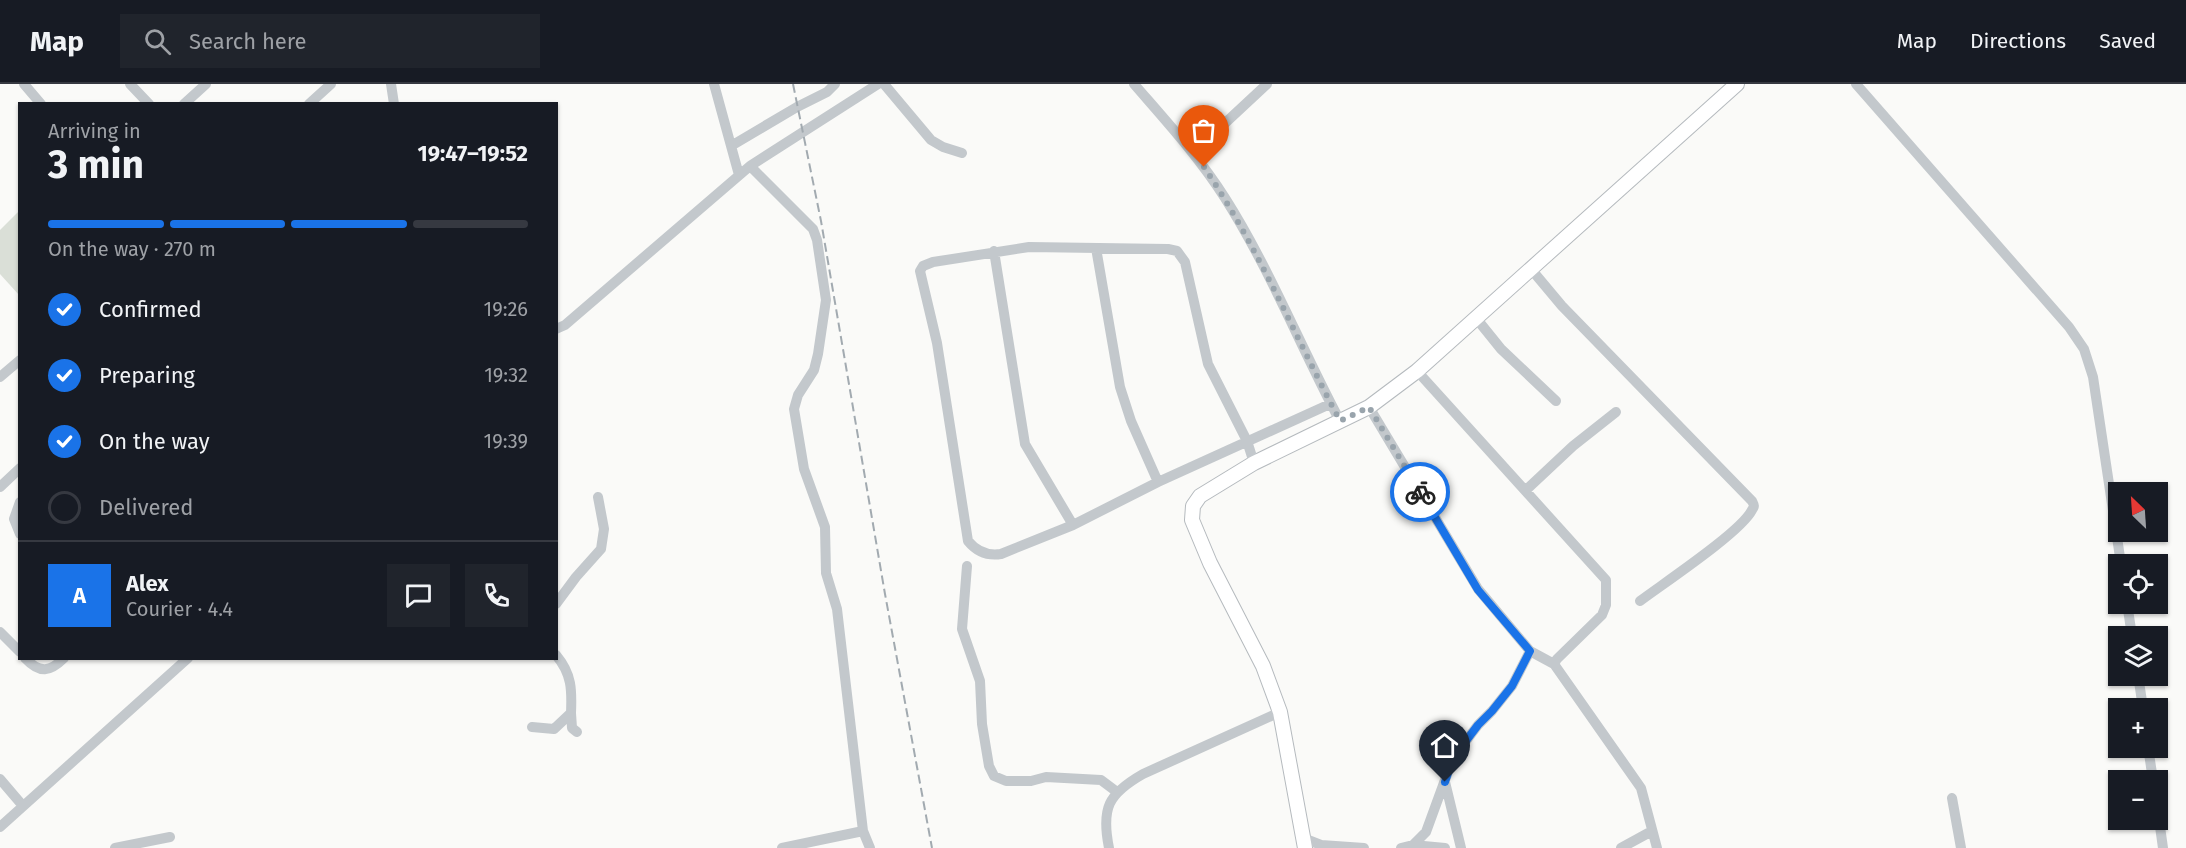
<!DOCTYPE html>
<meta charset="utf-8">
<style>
:root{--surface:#171b24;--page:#20242c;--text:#f1f3f6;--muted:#9ea1a6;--line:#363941;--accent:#1a73e8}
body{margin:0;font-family:"Fira Sans",sans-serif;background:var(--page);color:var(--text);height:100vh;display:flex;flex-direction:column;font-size:22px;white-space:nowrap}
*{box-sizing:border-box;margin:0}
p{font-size:20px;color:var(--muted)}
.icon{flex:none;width:33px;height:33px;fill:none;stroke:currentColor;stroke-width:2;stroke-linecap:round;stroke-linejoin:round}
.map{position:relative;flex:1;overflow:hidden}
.panel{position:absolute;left:18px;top:18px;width:540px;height:558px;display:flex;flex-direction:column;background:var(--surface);border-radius:0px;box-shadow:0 2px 4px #0004}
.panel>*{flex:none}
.needle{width:39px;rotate:335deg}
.buttons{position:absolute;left:2108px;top:398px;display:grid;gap:12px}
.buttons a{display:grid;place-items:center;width:60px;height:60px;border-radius:0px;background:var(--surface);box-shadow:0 2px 4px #0004;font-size:30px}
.pin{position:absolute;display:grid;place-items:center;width:51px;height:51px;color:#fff;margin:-62px -26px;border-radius:50% 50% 50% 0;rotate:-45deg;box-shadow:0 0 6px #0007}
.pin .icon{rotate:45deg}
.courier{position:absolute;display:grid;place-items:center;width:60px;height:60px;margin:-30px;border:4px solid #1a73e8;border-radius:50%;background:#fff;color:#222;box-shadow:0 2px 8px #0007}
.overview em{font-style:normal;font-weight:700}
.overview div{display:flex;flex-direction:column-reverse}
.overview{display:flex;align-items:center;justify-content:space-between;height:102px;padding:0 30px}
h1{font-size:39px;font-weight:700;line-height:45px}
.bar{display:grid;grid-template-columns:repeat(4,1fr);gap:9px 6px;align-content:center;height:72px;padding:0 30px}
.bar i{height:8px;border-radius:4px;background:var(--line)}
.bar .active{background:var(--accent)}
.bar p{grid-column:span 4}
.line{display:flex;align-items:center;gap:15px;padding:0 30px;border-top:2px solid var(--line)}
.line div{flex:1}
.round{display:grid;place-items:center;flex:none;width:63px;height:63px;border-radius:0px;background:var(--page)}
ol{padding:0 30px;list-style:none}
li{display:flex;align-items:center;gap:18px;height:66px}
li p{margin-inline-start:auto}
li .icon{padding:6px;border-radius:50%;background:var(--accent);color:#fff;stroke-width:4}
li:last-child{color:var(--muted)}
li i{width:33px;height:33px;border:3px solid var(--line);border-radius:50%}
header{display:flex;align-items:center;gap:36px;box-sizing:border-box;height:84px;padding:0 30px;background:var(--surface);border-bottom:2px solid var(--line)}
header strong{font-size:28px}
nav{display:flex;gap:33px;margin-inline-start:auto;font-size:21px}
.search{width:420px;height:54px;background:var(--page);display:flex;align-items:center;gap:15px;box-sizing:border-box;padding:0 21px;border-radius:0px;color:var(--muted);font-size:22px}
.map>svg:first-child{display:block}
.green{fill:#dadfd7}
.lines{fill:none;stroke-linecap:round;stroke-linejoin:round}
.major-casing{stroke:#b5babe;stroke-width:16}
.minor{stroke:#c3c8cc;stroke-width:10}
.major{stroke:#fff;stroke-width:14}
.rail{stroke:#a2aab0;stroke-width:2;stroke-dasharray:9 4.5;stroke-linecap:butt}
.done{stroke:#99a4ac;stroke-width:6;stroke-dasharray:0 10.8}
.route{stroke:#1a73e8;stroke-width:8}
</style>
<header>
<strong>Map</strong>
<div class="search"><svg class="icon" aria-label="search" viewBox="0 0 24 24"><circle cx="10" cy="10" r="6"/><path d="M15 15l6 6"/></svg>Search here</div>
<nav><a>Map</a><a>Directions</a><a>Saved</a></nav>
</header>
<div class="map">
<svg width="2186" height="764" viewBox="0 0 2186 764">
<rect width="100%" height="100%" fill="#fafaf8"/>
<path class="green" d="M19,127V211L0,190V146Z"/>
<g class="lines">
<g class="major-casing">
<path id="major" d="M1305,764L1280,628L1263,582L1210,479L1192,436L1193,422L1200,412L1254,379L1369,323L1417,287L1737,0"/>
</g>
<path class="minor" d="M24,0L41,20
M130,0L149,20
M391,0L394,20
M714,0L739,91
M884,0L931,56L943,63L962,69
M1134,0C1166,37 1199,73 1225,114C1270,185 1301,264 1340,337
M1856,0L2069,243L2084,265L2093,293L2121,480
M184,20L206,0
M309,20L331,0
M731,62L797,23L827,8L835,0
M1194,68L1267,0
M750,82L813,145L817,156L826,216L818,270L814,286L798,311L794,325L804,385L825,443L826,489L837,525L863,747L870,764
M1096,164L1120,303L1131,337L1158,398
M994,167L1025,360L1073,441
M1531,185L1562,222L1752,417C1754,421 1755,422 1752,426C1741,448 1664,499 1640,517
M1476,234L1501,265L1556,317
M556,245L565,241L750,82L878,0
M1417,287L1606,496V521L1602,531L1557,575L1554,580
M0,293L20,276
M1369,323L1478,505L1530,567L1512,602L1492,627L1478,641L1453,674L1426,748L1413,761L1401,764
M1254,379L1247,357L1208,280L1185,178L1177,167L1168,165L1029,163L933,178L923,182L920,187L937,259L968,457C977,468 988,472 1001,470L1073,441L1158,398L1330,320
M0,403L20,384
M1526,406L1573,362L1616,328
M20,418L14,435L20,450
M967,482L962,545L980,597L982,640L989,682L994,692L1006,697H1031L1046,693L1101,696L1117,708
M2127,519L2132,552
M556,520L576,493L601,465L604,445L598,413
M0,548L20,568
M1530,567L1554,580L1641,704L1657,764
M25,574C40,590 50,588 64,574
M2138,591L2143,624
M571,629L572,644L577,648
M532,643L554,645L571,629C572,606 572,590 556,571
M2148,663L2153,696
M0,695L23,722
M1445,698L1461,764
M1952,714L1961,764
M2157,721L2163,764
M0,743L188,574
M1303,754L1321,761L1364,764
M1413,761L1445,764
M115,764L170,753
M782,764L863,747
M1109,764C1101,724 1108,710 1143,690L1280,628
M1621,764L1652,747"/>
<use href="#major" class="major"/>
<path class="rail" d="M793,0L821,137L885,510L932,764"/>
</g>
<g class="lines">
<path class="done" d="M1204,83C1258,163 1295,252 1340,337L1369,323L1420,408"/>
<path class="route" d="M1420,408L1478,506L1530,567L1512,602L1492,627L1478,641L1453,674L1445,698"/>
</g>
</svg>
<div class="buttons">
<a><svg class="needle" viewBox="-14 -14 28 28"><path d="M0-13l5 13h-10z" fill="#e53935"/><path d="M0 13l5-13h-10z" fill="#9ea1a6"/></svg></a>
<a><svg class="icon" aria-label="locate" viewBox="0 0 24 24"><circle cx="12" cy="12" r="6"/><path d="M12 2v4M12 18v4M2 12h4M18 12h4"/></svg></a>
<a><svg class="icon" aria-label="layers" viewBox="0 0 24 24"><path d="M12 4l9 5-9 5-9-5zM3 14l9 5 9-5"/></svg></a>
<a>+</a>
<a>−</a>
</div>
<div class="pin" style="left:1204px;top:83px;background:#ea580c"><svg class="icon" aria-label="bag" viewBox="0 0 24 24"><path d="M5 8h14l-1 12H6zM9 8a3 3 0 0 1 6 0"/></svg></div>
<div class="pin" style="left:1445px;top:698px;background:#1f2937"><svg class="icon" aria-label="home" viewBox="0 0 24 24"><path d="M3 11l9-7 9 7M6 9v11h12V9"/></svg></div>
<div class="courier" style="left:1420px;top:408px"><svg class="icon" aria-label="bike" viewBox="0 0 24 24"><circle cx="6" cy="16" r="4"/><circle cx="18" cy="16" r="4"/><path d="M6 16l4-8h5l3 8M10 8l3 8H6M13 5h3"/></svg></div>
<section class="panel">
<div class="overview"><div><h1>3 min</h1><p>Arriving in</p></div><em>19:47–19:52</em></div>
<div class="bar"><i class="active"></i><i class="active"></i><i class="active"></i><i></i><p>On the way · 270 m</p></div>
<ol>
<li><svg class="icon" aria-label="check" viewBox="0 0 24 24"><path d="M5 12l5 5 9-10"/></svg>Confirmed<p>19:26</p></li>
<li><svg class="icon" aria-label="check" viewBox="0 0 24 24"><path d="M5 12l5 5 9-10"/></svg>Preparing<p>19:32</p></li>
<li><svg class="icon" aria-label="check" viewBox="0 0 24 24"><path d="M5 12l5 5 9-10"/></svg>On the way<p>19:39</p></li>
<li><i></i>Delivered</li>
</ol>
<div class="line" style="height:108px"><b class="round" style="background:var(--accent);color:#fff">A</b><div><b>Alex</b><p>Courier · 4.4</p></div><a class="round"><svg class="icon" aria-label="chat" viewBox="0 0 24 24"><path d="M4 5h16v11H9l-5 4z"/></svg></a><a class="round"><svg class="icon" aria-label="phone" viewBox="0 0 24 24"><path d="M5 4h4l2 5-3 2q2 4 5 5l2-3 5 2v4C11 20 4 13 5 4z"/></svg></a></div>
</section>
</div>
